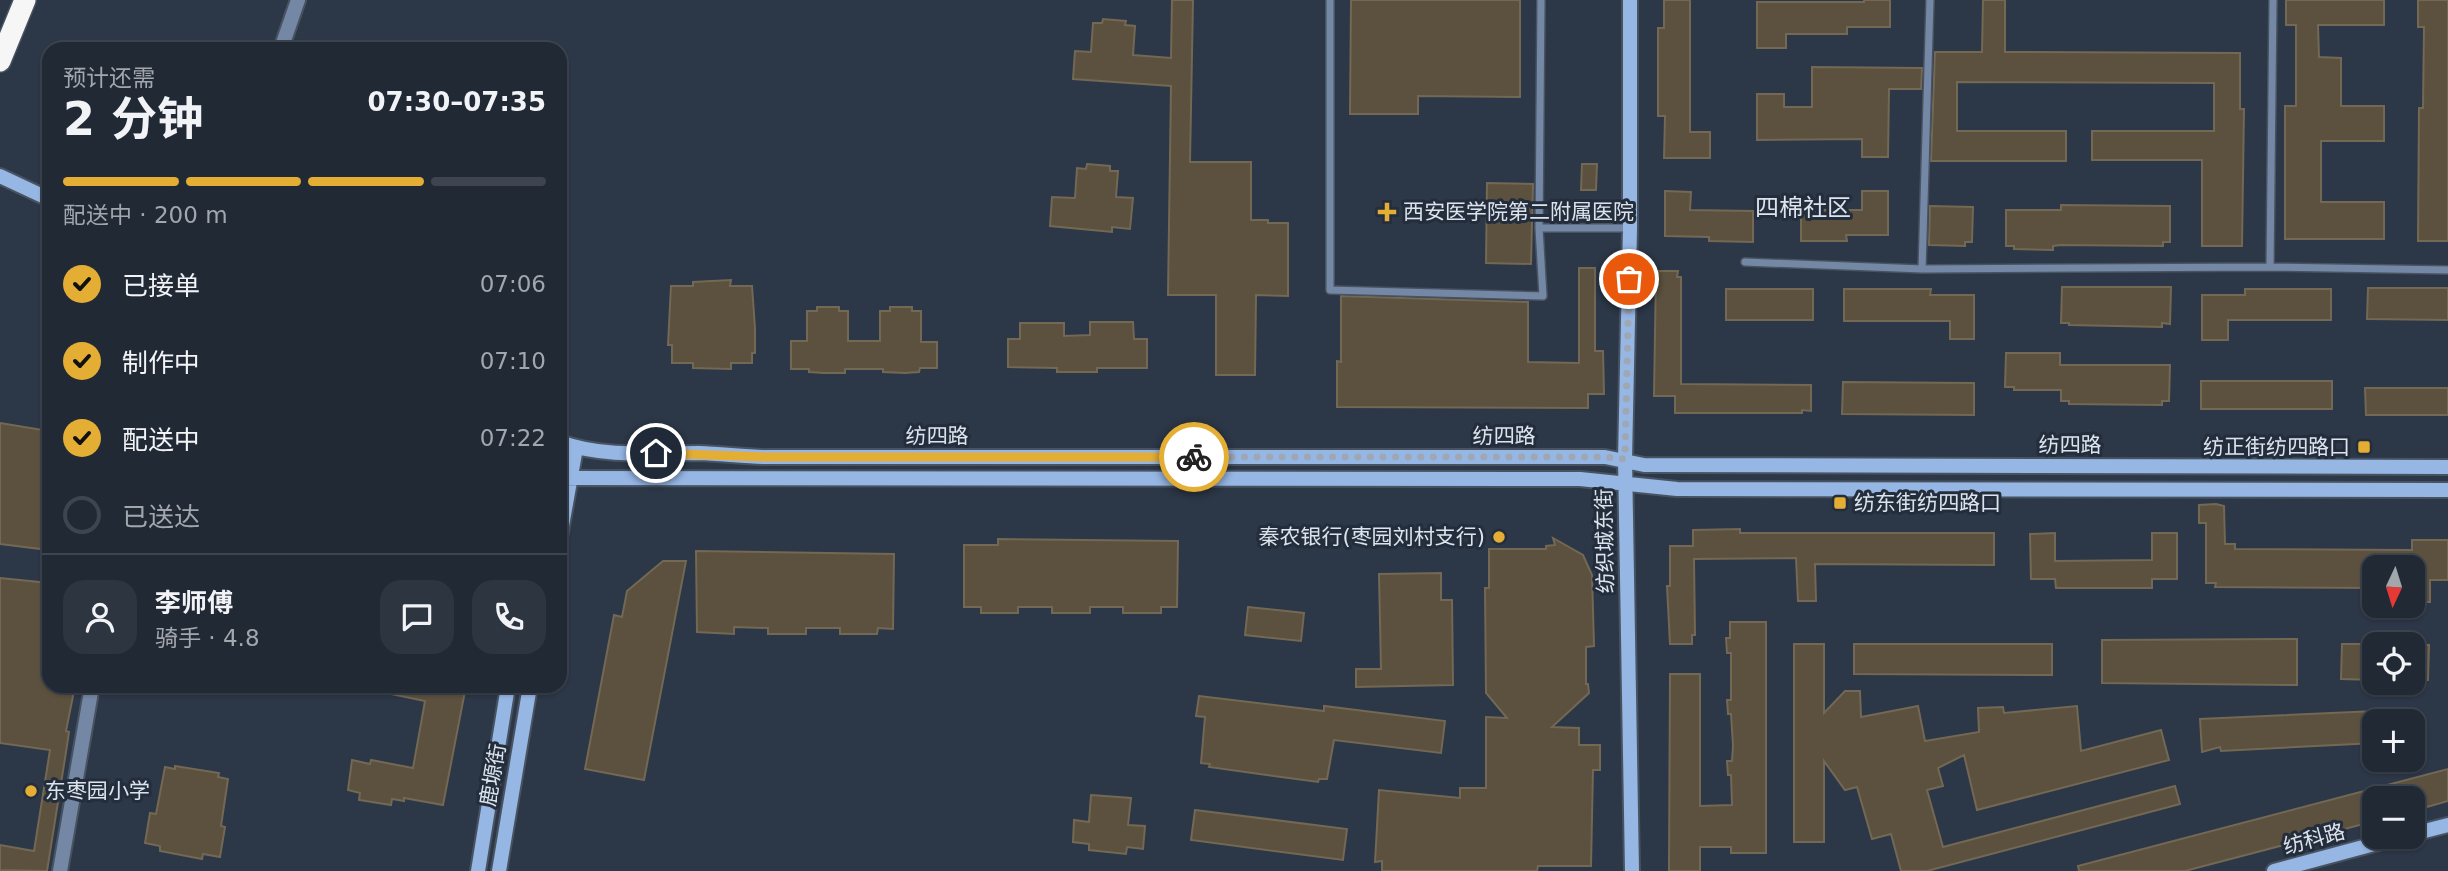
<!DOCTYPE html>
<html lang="zh">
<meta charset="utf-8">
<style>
:root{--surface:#212935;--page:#2d3541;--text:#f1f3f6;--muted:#a2a6ad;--line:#3e4550;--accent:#e4ae35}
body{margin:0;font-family:"DejaVu Sans","Noto Sans SC",sans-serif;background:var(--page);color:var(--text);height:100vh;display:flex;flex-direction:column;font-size:26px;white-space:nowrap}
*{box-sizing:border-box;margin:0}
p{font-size:23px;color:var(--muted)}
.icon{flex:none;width:38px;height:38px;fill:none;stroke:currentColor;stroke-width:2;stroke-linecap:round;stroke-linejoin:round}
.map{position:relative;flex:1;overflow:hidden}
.side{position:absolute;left:42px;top:42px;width:525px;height:651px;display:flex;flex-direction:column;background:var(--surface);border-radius:21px;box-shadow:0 2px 5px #0004,0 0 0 2px var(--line)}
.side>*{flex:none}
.needle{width:46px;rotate:184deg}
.tools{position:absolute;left:2362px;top:555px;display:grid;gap:14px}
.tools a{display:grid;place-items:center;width:63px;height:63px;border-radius:14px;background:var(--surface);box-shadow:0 2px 5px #0004,0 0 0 2px var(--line);font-size:35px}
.pin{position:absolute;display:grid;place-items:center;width:60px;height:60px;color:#fff;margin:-30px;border:4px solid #fff;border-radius:50%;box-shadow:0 2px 7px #0007}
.courier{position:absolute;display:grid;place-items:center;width:70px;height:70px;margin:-35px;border:5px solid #e4ae35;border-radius:50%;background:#fff;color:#222;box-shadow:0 2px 9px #0007}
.summary em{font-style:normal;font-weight:700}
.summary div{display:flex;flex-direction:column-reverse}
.summary{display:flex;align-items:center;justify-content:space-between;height:119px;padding:0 21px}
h1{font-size:46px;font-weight:700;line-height:52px}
.bar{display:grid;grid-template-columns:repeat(4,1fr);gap:10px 7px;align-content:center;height:84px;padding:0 21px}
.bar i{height:9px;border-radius:5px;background:var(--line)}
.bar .active{background:var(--accent)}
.bar p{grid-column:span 4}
.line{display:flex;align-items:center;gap:18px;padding:0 21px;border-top:2px solid var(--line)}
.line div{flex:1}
.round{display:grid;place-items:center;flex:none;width:74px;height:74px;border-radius:21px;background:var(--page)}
ol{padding:0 21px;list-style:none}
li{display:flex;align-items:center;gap:21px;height:77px}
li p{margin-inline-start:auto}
li .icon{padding:7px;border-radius:50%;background:var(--accent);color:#111;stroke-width:4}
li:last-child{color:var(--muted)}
li i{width:38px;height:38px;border:4px solid var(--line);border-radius:50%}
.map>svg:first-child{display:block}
.building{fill:#5b513e;stroke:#726854;stroke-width:2}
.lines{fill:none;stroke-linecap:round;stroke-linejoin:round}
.lane-casing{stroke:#485362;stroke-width:10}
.street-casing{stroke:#485362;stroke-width:18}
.secondary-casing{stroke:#485362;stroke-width:18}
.highway-casing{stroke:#485362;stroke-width:24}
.lane{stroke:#7488a5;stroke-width:7}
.street{stroke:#7488a5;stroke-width:14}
.secondary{stroke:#96b6e4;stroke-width:14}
.highway{stroke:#f6f6f6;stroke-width:21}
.done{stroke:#9ea7b3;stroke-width:7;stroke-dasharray:0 12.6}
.route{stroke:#e4ae35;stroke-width:9}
.poi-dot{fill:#e4ae35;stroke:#232d3c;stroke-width:2.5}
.labels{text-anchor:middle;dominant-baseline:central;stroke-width:6;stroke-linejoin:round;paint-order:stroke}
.poi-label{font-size:21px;fill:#dce3ed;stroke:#232d3c;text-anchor:start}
.street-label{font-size:21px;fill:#dce3ed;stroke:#232d3c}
.quarter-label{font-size:24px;fill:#dce3ed;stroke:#232d3c}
</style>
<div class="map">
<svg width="2448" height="871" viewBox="0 0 2448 871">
<rect width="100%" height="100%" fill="#2c3747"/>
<path class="building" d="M1172,0H1193L1190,162H1251V220H1268V223H1288V296L1256,295L1255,375H1216V295H1168L1171,86L1073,79L1075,51L1091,52L1093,23H1102L1103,19L1126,21L1125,25L1135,26L1133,55L1171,58Z
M1351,0H1520V97L1418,96V114H1350Z
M1664,0H1690V132H1710V158H1664L1665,116H1658V28H1664Z
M1864,0H1890V27H1847V34H1786V48H1757V2H1864Z
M1983,0H2005V52L2240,53V109H2244L2242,246H2202V160H2092V131H2214V83L1957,82V131H2066V161H1931L1935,52H1982Z
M2286,0H2384V25H2318L2319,57L2341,58V106H2384V141H2321V202H2384V239H2285V106H2296V25H2286Z
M2418,0H2448V241H2418L2419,108H2423L2424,27H2418Z
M1812,67L1922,68L1921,89H1889L1888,157H1862V139L1757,140V94H1784V107H1812Z
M1087,164L1110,166V171H1118L1116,197L1133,198L1130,229L1112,227V232L1050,226L1052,197L1075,198L1077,168L1086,169Z
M1582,164H1597L1596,190H1581Z
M1487,183L1533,184L1531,264L1486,263Z
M1665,191L1691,192L1690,210L1753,211V242L1709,241V237L1665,236Z
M1862,191H1888V235H1846L1847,241H1801V210H1862Z
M2061,205L2170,206V242H2163V246L2061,245L2053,246V250L2014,249V246H2006V210H2061Z
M1930,206L1973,207L1972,242H1965V246L1929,245Z
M1579,268H1595V351H1603L1604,394H1588V408L1337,407V361L1341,362V296L1528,302V362L1579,363Z
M1656,271H1678L1677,277H1681V384L1811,385V411L1802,410V413H1675V396H1654Z
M731,280L730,286H752L755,328V353H752V363H731V369L693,368V363H672V345H668L671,286H693V282Z
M2062,287H2171L2170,324L2162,323V327L2069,325V323H2061Z
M2368,288H2448V320L2367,319Z
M1726,289H1813V320H1726Z
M1844,289H1931L1930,295H1974V339H1950V321H1844Z
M2245,289H2331V320H2228V340H2202V295H2245Z
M817,307H839V311H848V341H880V311H890V307H912V311H921V342H937V368H920L919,372L905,373L883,372V369H845V373H824L809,372V369H791V341H807V311H817Z
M1090,322H1133L1134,339H1147V368H1097V372H1057V368L1008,367V339H1020V323H1064V336L1090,335Z
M2006,353H2060V365H2170L2169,401H2162V405L2069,404V401H2061V390H2014V387H2005Z
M2201,381H2332V409H2201Z
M1843,382L1974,383V415L1842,414Z
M2365,388H2448V415H2366Z
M0,423L49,431V550L0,544Z
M2216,504L2224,506L2225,544H2235V549L2412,550V540H2448V580H2430V602H2415L2413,567H2375V588L2215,587L2216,583H2206V523H2199V505Z
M1740,529V533H1994V565L1815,564L1816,601H1798L1796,558L1694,559L1695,635H1692V644H1670L1667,586H1670V546H1693V530Z
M2055,533V561L2152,560V533H2177V579H2152V588H2056L2055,579H2031L2030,534Z
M1553,538L1583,555L1592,575L1594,646L1586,647V684H1588L1589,693L1552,727L1579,728V745H1600V770H1593L1591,866H1538L1537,871H1382V861L1375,862L1379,790L1460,798V788H1486V717L1507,718L1486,693L1485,588H1489V549H1546V546L1555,545Z
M998,539L1178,541L1177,607H1161V613H1123V607H1090V613H1052V607H1018V613H981V607H964V545H998Z
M696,551L894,554L893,629L878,628L877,634H840V628H806V634H768V628L734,627V634L697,632Z
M663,561H686L644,780L585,769L614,615L622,617L627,591Z
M1441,573V600H1452L1453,685L1356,687V669H1381L1379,574Z
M0,578L49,583V686H75L66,731L69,732L66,752L47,871L0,870V845L34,851L50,750L0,743Z
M1248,607L1304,613L1301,641L1245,635Z
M1730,622H1766V853H1731V847H1700V871H1669L1670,674H1700V806L1732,805L1731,775H1728L1727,761H1732L1733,746L1731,714H1728L1727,700H1731V653H1727L1726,638H1730Z
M2297,639V685L2102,683V640Z
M1794,644H1824V713L1845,691H1860L1861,717L1918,706L1925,741L1979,732L1978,708L2003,707L2004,713L2077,706L2081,751L2161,730L2169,760L1977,810L1964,755L1938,768L1943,786L1927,790L1943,847L2175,786L2180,804L1927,871H1901L1891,834L1872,839L1857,787L1845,790L1824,761V842H1794Z
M1854,644H2052V675L1854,674Z
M2342,644H2375V680L2341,679Z
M2413,644L2429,645L2428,680H2413Z
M386,686H466L443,805L404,798V801L392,799L391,805L359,800L360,793L348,790L352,760L370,764L371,760L413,768L425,701L386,693Z
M1199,696L1324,711V706L1445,721L1441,753L1334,740L1327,779H1319L1318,782L1209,767L1210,764L1201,763L1205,717L1196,716Z
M2375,711V743L2221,751L2220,747L2202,752L2200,719Z
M175,766L219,773L218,777L228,779L221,826L225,827L220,857L203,854L202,859L160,851V846L145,843L150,813L156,814L165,767L175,769Z
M2448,769V801L2413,811V798H2375V821L2185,871H2079L2078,866Z
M1091,795L1131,798L1128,825L1145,826L1143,849L1127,847L1126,854L1089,850V844L1073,842L1074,820L1089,822Z
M1195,810L1347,829L1343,860L1191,840Z"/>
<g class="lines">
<g class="lane-casing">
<path id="lane" d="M1330,0V290L1543,296L1539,228L1541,0
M1539,228H1630
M1745,262L1922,269L2270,267L2448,270
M2270,267L2273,0
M1922,269L1930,0"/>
</g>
<g class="street-casing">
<path id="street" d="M281,49L298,0
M60,871L92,686"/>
</g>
<g class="secondary-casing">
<path id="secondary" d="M1630,0V228L1625,459L1632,871
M0,176L49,199
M560,442C604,458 652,453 699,453C720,454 742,456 763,457H1605L1644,465L2448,467
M560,478L1580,479L1677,489L2448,490
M560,537L576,448
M2413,834L2448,825
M478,871L508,686
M499,871L530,686
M2274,871L2404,836"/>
</g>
<g class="highway-casing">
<path id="highway" d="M0,61L25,0"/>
</g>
<use href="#lane" class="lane"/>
<use href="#street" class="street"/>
<use href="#secondary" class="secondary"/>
<use href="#highway" class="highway"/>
</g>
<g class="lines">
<path class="done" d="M1194,457H1605L1625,459L1629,279"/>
<path class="route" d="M656,453L764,457H1194"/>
</g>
<g class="poi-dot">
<path d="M1383.5 201.5h7v7h7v7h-7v7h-7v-7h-7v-7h7z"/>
<rect x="2357" y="440" width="14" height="14" rx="3.5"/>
<rect x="1833" y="496" width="14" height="14" rx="3.5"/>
<circle cx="1499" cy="537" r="7"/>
<circle cx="31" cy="791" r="7"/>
</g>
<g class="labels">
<g class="poi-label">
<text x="1403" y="212">西安医学院第二附属医院</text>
<text x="2350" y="447" text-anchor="end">纺正街纺四路口</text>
<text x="1854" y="503">纺东街纺四路口</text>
<text x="1485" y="537" text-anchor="end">秦农银行(枣园刘村支行)</text>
<text x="45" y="791">东枣园小学</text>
</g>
<g class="street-label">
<text x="937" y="436">纺四路</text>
<text x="1504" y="436">纺四路</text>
<text x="2070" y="445">纺四路</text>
<text transform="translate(1605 541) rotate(-91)">纺织城东街</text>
<text transform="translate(493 775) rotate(-80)">鹿塬街</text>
<text transform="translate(2314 839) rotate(-15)">纺科路</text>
</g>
<g class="quarter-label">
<text x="1803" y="208">四棉社区</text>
</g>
</g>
</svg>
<div class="tools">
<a><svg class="needle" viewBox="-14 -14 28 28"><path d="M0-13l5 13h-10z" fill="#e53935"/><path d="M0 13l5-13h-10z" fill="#a2a6ad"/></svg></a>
<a><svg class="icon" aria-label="locate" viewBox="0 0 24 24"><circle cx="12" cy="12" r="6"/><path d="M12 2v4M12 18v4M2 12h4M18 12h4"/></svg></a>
<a>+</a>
<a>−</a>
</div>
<div class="pin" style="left:1629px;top:279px;background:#ea580c"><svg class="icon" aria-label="bag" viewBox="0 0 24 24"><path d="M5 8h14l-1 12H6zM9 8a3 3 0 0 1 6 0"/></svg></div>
<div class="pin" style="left:656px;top:453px;background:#1f2937"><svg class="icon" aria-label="home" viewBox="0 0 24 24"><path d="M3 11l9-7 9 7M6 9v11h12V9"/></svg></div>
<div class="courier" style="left:1194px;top:457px"><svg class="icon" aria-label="bike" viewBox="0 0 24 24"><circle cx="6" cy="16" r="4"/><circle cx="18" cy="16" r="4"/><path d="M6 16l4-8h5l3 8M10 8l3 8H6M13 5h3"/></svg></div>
<section class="side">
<div class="summary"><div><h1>2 分钟</h1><p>预计还需</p></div><em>07:30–07:35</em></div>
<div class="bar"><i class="active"></i><i class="active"></i><i class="active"></i><i></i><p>配送中 · 200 m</p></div>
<ol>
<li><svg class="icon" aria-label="check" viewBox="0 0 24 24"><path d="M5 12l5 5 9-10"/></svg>已接单<p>07:06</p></li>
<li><svg class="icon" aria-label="check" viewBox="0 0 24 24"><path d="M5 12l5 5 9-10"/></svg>制作中<p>07:10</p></li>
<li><svg class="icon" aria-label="check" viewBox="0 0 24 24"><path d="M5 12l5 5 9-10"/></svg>配送中<p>07:22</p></li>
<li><i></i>已送达</li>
</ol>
<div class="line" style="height:126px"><a class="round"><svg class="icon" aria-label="person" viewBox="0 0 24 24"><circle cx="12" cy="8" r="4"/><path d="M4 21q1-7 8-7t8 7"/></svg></a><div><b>李师傅</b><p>骑手 · 4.8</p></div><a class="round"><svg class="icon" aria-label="chat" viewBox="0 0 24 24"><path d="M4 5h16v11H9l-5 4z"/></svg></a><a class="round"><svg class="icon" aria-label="phone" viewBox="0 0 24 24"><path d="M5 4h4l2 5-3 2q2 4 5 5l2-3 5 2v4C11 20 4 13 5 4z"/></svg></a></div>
</section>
</div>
